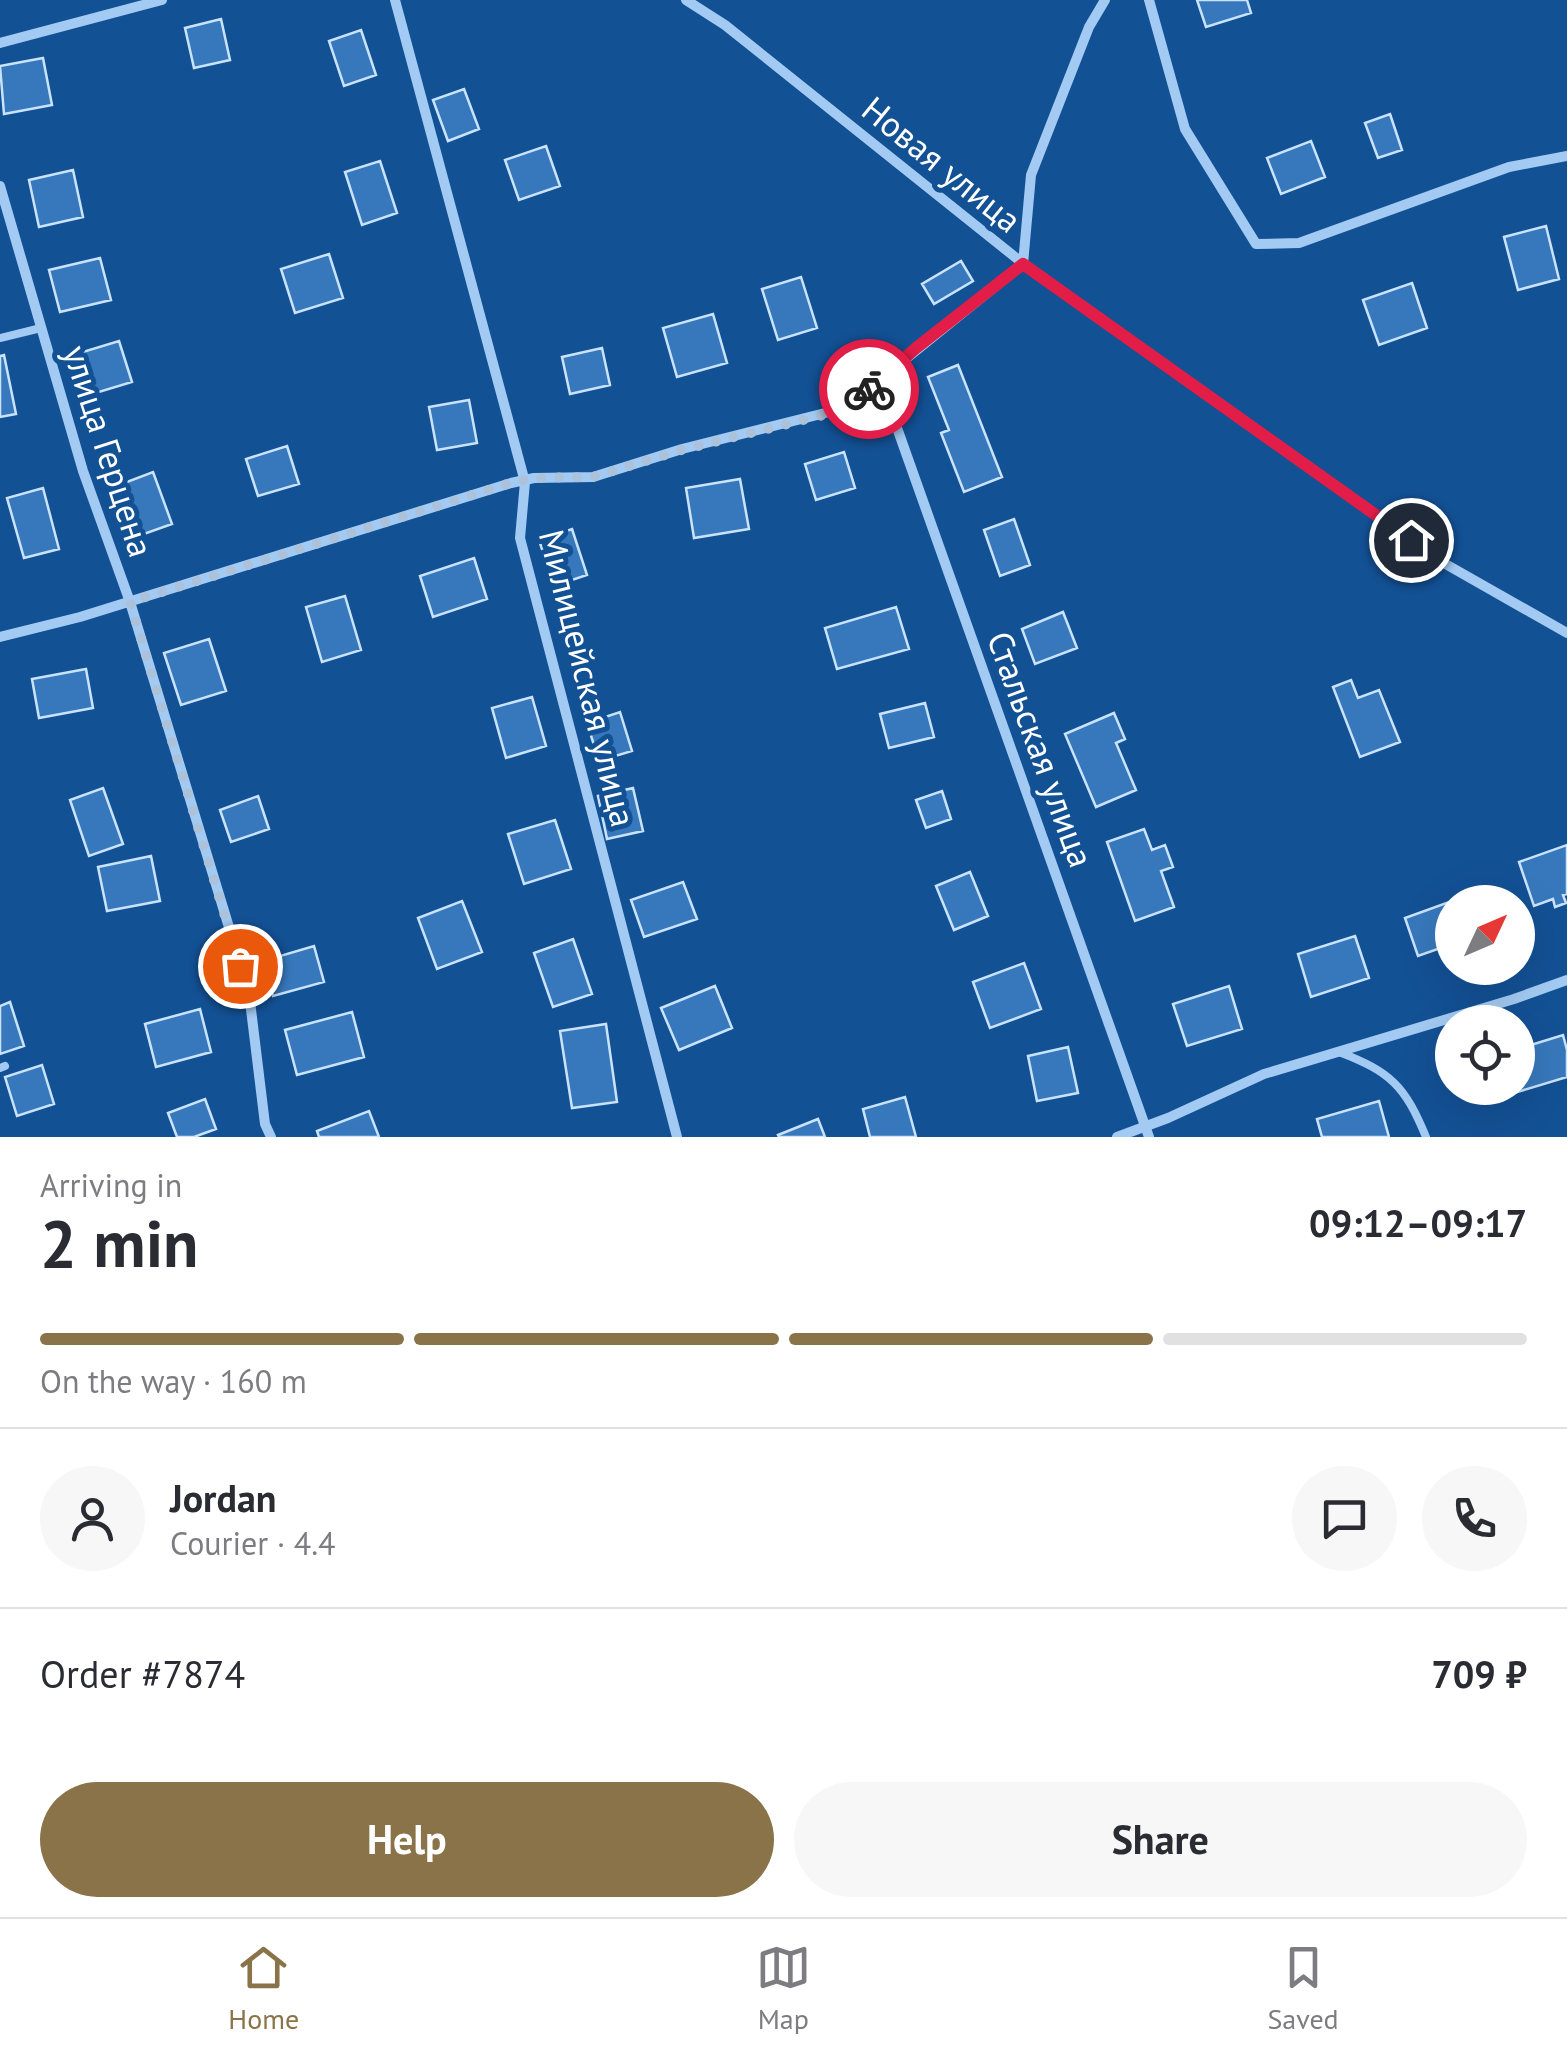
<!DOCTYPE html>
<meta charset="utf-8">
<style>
:root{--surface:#fff;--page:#f7f7f7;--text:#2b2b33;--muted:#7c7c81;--line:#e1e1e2;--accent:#8a7349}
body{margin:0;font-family:"PT Sans",sans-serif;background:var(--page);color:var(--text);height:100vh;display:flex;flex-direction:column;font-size:38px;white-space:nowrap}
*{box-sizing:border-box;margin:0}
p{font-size:32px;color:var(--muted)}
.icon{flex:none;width:55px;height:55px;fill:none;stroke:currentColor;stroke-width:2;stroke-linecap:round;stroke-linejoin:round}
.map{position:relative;height:1137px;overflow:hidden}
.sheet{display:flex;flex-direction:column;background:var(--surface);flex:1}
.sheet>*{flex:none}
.needle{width:65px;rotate:46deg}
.controls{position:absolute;left:1435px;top:885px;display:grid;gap:20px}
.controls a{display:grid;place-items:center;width:100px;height:100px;border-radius:50%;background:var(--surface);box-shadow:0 10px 40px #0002;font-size:50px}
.pin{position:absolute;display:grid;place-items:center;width:85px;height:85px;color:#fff;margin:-42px;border:5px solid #fff;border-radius:50%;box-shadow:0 2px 10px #0007}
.courier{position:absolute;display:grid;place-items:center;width:100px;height:100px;margin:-50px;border:8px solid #e11d48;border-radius:50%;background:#fff;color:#222;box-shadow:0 2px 12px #0007}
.overview em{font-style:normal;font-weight:700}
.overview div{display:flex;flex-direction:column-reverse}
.overview{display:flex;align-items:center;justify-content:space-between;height:170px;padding:0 40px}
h1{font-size:65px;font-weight:700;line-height:75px}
.bar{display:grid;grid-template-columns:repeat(4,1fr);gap:15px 10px;align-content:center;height:120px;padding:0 40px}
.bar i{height:12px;border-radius:8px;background:var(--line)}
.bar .active{background:var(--accent)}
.bar p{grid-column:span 4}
.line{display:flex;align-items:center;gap:25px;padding:0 40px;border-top:2px solid var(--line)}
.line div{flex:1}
.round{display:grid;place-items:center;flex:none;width:105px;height:105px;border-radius:52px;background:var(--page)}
.primary-button{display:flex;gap:20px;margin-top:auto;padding:20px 40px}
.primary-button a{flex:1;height:115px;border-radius:60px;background:var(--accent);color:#fff;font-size:40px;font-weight:700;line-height:115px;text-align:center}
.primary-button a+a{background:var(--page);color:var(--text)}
.tabs{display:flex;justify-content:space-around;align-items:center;height:140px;border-top:2px solid var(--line);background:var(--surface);font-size:28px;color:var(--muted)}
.tabs a{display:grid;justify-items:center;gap:5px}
.tabs .active{color:var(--accent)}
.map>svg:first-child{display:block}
.building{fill:#3778bc;stroke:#cae3fd;stroke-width:2.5}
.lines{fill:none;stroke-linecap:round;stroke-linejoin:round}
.service{stroke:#a3caf2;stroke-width:8}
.minor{stroke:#a3caf2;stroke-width:10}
.done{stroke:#acc2da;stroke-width:10;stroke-dasharray:0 18}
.route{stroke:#e11d48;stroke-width:12}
.labels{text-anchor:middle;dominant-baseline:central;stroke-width:10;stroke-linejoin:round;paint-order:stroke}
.street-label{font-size:35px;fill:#fff;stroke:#135195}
</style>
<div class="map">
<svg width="1567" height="1137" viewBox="0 0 1567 1137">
<rect width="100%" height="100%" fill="#135195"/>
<path class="building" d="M1197,0H1247L1251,13L1206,27Z
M221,19L230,60L194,68L185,28Z
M361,30L376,75L344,86L329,41Z
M43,58L52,105L4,114L0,66Z
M464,89L479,129L448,141L433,100Z
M1390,114L1402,150L1378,158L1365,123Z
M1311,141L1325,177L1281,194L1267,158Z
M546,146L560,186L519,200L505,160Z
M380,161L397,213L362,225L345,172Z
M73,170L83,217L39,227L29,180Z
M1546,226L1559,279L1518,290L1504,237Z
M329,254L343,298L295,313L281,269Z
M100,258L111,300L60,312L49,270Z
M961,261L973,281L934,304L922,284Z
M801,277L817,328L778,340L762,289Z
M1412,283L1427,328L1379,345L1363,300Z
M713,314L727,363L677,377L663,328Z
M119,341L132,382L89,395L76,354Z
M602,348L610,385L570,394L562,357Z
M4,355L16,414L0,417V356Z
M958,365L1002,477L964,492L941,433L949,430L928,377Z
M469,400L477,443L437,450L429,407Z
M287,446L299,484L258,496L246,459Z
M844,452L855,488L816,500L805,464Z
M153,472L172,524L130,539L111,488Z
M740,479L749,529L694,538L686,488Z
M43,488L59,549L24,558L7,498Z
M1014,519L1030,565L1000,576L984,530Z
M572,529L587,575L554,586L539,540Z
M474,558L487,599L433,617L420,576Z
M345,596L361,650L322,662L306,607Z
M896,607L909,649L837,669L825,628Z
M1063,612L1077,648L1035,664L1022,629Z
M209,639L226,691L181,705L164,653Z
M86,669L93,708L39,718L32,679Z
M1351,680L1358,698L1379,690L1400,742L1360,757L1333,687Z
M532,697L546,746L506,758L492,708Z
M925,703L934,737L889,748L880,714Z
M620,712L632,751L599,761L587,723Z
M1114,713L1125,739L1116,743L1136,790L1096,807L1065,734Z
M103,788L123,844L89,856L70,800Z
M633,788L643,831L607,839L598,796Z
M942,791L951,819L926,828L916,800Z
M258,796L269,829L231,842L220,810Z
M555,820L571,869L524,884L508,834Z
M1144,829L1152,850L1165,845L1173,867L1161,871L1174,907L1135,921L1107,842Z
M1567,845V894L1563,895L1566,903L1555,907L1553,899L1534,906L1519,862Z
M151,856L160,901L107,911L98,867Z
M970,872L988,916L954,930L936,886Z
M683,882L697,919L644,937L631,900Z
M462,901L482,952L437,969L418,918Z
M1452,901V944L1418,956L1405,918Z
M1355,936L1369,978L1311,997L1298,954Z
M573,939L592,994L553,1007L534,953Z
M314,946L324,982L273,996L263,961Z
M1024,963L1041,1009L990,1028L973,982Z
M715,986L732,1028L679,1050L661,1008Z
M1229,986L1242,1029L1187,1046L1173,1004Z
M10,1002L24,1046L0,1054V1006Z
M200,1009L211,1052L156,1067L145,1024Z
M352,1012L364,1057L297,1075L285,1030Z
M606,1024L617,1102L572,1108L560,1031Z
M1563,1035L1567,1050V1077L1504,1096L1501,1088H1518V1049Z
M1068,1047L1078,1093L1037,1101L1028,1056Z
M42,1065L54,1104L17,1116L5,1077Z
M905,1097L916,1137H870L863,1109Z
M205,1099L216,1129L194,1137H177L168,1113Z
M1379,1101L1389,1137H1322L1317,1119Z
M369,1111L379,1137H319L317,1131Z
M818,1119L825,1137H779L778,1135Z"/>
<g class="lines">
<path class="service" d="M0,338L41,328
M1339,1052C1391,1072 1405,1086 1426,1137
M0,1068L5,1066"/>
<path class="minor" d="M395,0L525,482L520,538L677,1137
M686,0L725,25L1035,273L1442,562L1567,633
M1149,0L1185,129L1256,244L1299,243L1509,167L1567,156
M0,43L162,0
M0,186L83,471L130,602L249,993L265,1124L271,1137
M880,380L1149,1137
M0,637L80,617L511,483L534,478L593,477L682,449L845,408L1023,264L1031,175L1089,27L1105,0
M1117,1137L1168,1118L1264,1074L1514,999L1567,980"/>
</g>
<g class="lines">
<path class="done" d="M240,966L130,602L511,483L534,478L593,477L682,450L820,416L845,408L869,389"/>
<path class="route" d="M869,389L916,348L1023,264L1411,540"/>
</g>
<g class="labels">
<g class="street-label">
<text transform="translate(942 164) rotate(39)">Новая улица</text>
<text transform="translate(109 451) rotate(72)">улица Герцена</text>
<text transform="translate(588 678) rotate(76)">Милицейская улица</text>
<text transform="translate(1041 749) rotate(70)">Стальская улица</text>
</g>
</g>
</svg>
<div class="controls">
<a><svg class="needle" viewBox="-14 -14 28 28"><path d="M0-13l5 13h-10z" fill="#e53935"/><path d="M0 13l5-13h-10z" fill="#7c7c81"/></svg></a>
<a><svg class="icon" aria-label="locate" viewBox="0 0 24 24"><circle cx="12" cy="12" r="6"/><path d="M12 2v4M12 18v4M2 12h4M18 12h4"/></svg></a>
</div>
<div class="pin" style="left:240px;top:966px;background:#ea580c"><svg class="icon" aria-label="bag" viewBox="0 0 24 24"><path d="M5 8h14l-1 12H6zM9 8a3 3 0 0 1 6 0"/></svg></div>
<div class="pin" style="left:1411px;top:540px;background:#1f2937"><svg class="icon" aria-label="home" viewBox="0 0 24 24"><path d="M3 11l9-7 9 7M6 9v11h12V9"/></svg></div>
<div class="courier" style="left:869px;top:389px"><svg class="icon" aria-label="bike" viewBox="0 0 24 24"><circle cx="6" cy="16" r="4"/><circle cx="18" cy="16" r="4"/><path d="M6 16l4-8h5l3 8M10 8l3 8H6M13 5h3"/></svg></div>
</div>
<section class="sheet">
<div class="overview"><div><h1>2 min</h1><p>Arriving in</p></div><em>09:12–09:17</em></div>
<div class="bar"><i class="active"></i><i class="active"></i><i class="active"></i><i></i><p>On the way · 160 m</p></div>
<div class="line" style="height:180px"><a class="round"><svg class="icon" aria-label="person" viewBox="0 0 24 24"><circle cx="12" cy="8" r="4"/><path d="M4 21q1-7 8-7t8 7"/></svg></a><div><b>Jordan</b><p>Courier · 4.4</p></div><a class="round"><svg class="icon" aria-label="chat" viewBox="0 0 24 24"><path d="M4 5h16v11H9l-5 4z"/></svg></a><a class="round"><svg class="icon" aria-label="phone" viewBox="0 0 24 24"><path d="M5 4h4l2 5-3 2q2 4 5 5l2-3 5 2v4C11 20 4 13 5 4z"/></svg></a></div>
<div class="line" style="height:130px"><div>Order #7874</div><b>709 ₽</b></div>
<div class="primary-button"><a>Help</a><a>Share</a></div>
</section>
<nav class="tabs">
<a class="active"><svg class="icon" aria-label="home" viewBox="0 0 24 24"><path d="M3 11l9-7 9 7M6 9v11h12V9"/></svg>Home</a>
<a><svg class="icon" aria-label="map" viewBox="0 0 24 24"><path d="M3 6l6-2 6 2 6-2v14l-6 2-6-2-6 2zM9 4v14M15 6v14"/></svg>Map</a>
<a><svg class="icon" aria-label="saved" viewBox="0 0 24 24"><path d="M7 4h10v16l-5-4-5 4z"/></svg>Saved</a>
</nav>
